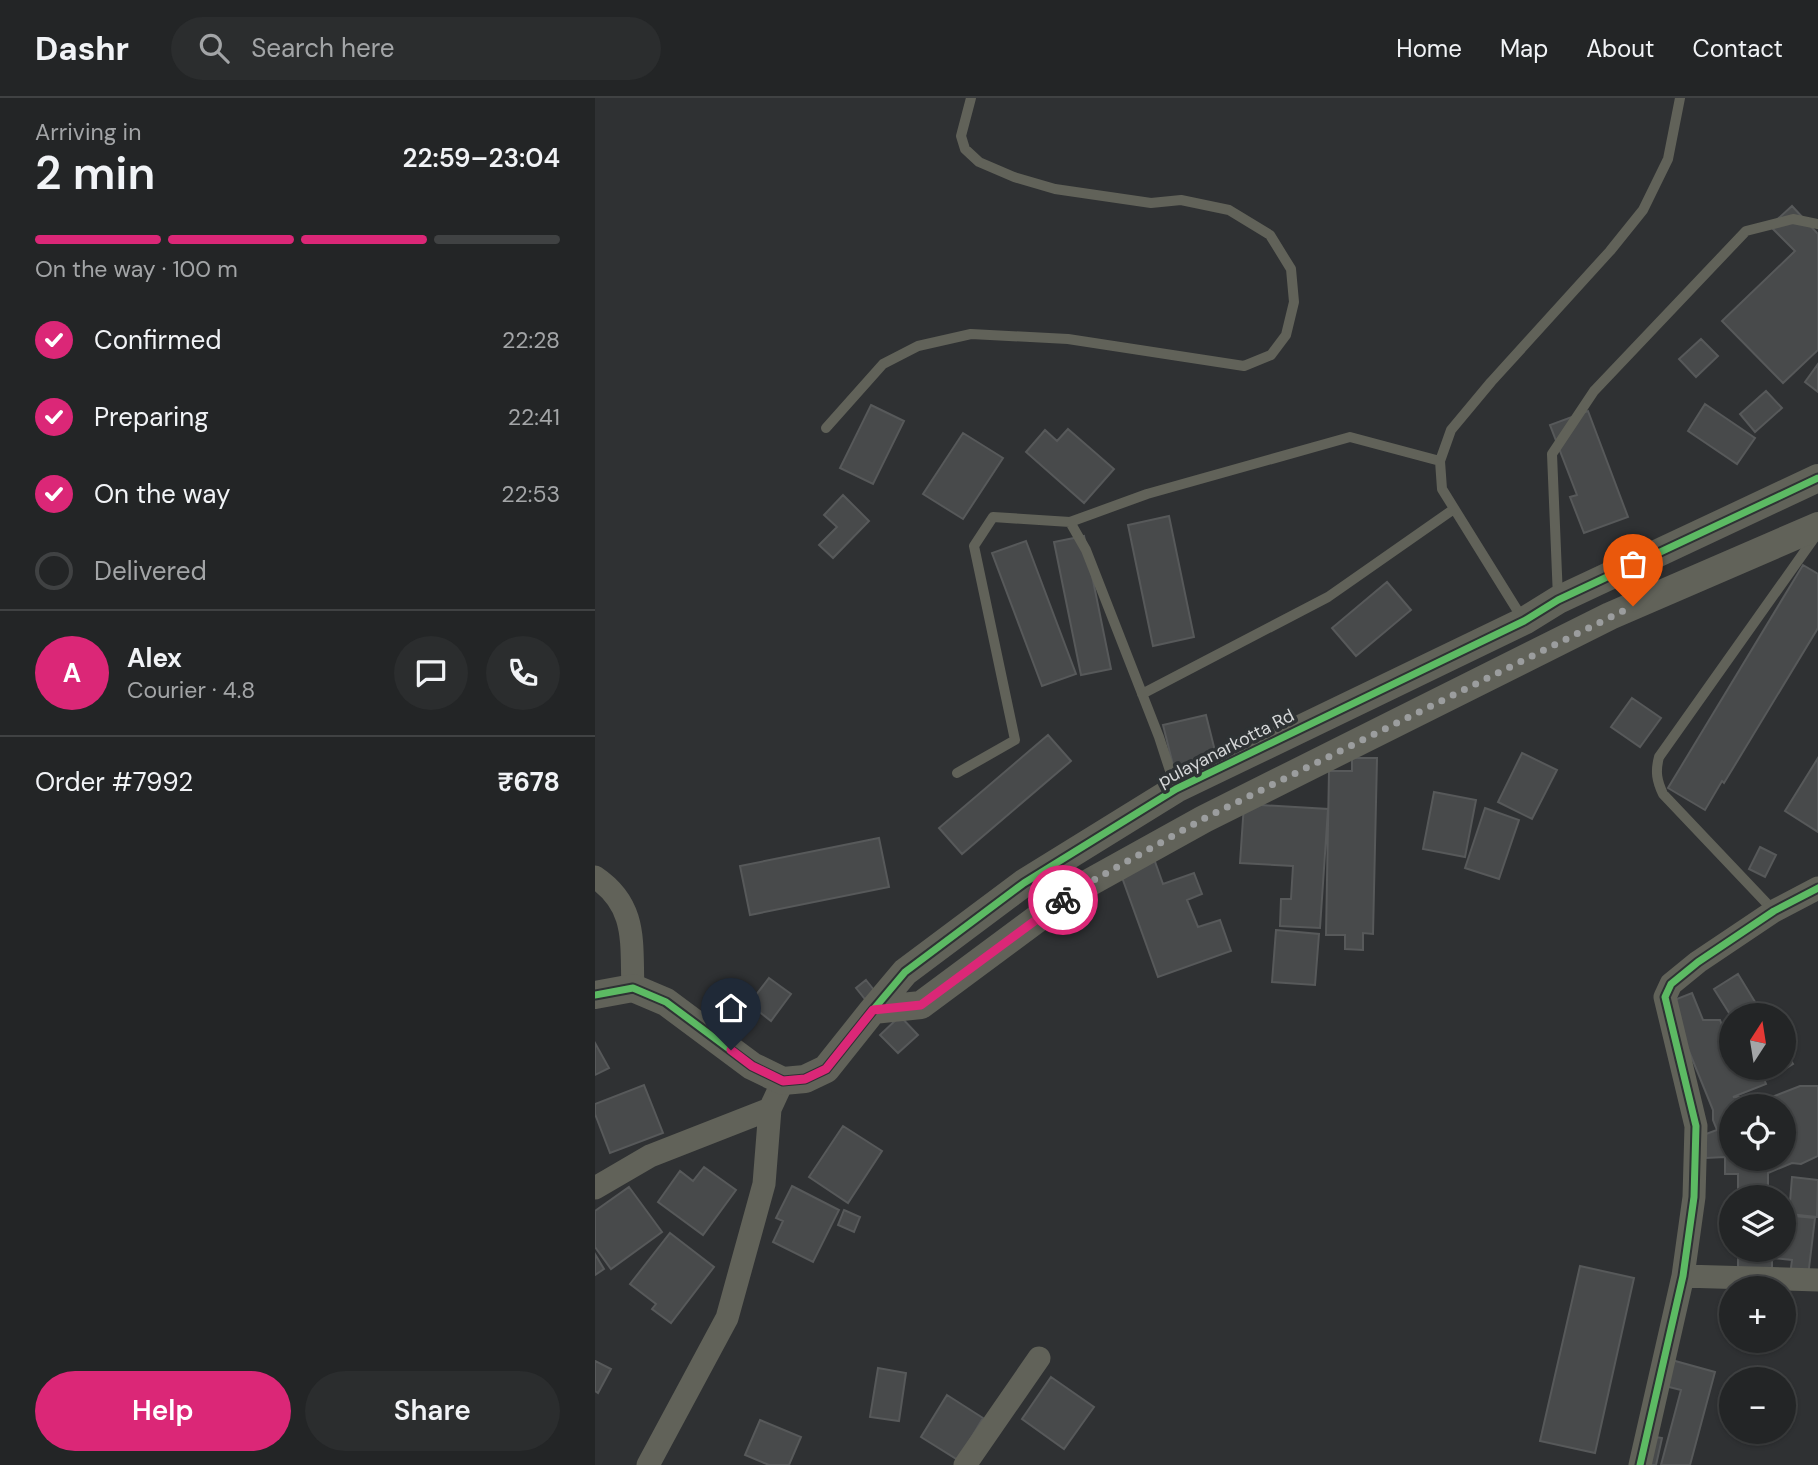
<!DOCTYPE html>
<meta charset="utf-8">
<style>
:root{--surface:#232526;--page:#2b2d2e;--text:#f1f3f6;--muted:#a3a5a7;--line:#404243;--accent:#db2777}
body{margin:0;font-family:"DM Sans",sans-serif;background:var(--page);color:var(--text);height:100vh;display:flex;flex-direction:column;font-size:26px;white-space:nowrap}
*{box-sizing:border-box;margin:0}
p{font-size:23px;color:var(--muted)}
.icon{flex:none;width:38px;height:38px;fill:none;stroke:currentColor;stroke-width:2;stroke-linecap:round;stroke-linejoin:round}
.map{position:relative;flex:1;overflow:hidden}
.details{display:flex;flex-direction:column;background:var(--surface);width:595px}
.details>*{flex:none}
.needle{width:46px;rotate:12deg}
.tools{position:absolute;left:1124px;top:905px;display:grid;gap:14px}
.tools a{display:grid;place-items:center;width:77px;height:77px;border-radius:50%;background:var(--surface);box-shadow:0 2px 5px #0004,0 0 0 2px var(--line);font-size:35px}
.pin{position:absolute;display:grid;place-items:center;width:60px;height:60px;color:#fff;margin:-72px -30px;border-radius:50% 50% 50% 0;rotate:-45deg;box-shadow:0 0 7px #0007}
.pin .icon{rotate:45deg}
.courier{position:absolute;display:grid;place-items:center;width:70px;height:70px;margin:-35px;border:5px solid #db2777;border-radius:50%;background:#fff;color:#222;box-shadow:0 2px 9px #0007}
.summary em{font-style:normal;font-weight:600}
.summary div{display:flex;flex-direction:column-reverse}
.summary{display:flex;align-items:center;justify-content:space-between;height:119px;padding:0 35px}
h1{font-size:46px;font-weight:600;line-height:52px}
.bar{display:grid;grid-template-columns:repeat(4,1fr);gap:10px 7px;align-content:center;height:84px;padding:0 35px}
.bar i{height:9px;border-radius:5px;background:var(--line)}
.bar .selected{background:var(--accent)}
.bar p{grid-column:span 4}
.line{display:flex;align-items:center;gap:18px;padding:0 35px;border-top:2px solid var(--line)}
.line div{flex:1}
.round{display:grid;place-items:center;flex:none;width:74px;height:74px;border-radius:37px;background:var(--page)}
ol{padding:0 35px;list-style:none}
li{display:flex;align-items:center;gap:21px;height:77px}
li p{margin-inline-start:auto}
li .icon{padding:7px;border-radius:50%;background:var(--accent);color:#fff;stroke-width:4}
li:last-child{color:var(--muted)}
li i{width:38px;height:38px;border:4px solid var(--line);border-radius:50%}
.primary-button{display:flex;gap:14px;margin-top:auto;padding:14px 35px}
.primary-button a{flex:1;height:80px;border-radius:42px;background:var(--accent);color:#fff;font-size:28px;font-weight:600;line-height:80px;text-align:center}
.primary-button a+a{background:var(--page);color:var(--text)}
header{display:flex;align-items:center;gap:42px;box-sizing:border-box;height:98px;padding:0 35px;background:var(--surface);border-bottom:2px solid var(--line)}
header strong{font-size:33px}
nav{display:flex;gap:38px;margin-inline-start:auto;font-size:24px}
.search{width:490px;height:63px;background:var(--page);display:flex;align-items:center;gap:18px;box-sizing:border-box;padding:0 24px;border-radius:38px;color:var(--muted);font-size:26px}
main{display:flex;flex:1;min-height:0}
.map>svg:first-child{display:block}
.building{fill:#484a4b;stroke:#57595a;stroke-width:2;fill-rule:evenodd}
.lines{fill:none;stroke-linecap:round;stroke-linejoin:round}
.service{stroke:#616259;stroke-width:10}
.minor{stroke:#616259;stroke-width:23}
.tertiary{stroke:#616259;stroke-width:28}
.cycleway-casing{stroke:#2e3234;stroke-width:11}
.cycleway{stroke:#5cba63;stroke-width:7}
.done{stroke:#9b9d9e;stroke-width:7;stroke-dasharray:0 12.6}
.route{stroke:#db2777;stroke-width:9}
.labels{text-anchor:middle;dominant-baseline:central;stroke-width:7;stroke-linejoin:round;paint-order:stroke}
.street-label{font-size:18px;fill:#d5d7d8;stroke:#2e3234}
</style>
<header>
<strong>Dashr</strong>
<div class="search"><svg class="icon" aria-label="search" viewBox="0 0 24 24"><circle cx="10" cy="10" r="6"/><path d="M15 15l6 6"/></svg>Search here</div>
<nav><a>Home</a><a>Map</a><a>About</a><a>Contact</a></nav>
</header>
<main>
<section class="details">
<div class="summary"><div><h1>2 min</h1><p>Arriving in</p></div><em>22:59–23:04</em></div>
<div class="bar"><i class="selected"></i><i class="selected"></i><i class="selected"></i><i></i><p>On the way · 100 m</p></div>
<ol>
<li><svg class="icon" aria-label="check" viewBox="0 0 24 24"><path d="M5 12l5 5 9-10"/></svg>Confirmed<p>22:28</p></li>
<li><svg class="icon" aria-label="check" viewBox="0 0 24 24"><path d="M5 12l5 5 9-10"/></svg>Preparing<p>22:41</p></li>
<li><svg class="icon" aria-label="check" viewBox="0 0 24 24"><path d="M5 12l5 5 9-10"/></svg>On the way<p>22:53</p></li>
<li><i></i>Delivered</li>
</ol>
<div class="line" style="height:126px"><b class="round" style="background:var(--accent);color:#fff">A</b><div><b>Alex</b><p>Courier · 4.8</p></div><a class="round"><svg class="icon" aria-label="chat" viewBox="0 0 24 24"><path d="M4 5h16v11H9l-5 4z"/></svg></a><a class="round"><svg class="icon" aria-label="phone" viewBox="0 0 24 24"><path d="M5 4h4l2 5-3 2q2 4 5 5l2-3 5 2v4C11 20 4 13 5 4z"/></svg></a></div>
<div class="line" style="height:91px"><div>Order #7992</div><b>₹678</b></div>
<div class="primary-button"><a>Help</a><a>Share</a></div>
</section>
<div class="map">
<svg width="1223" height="1367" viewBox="0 0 1223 1367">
<rect width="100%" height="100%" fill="#2f3133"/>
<path class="building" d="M1197,108L1223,136V252L1188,285L1127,223L1200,153L1175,128Z
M1106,241L1123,258L1101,279L1084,261Z
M1223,266V294L1210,284Z
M1171,293L1187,310L1160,334L1145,316Z
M1110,306L1160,340L1142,366L1093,333Z
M276,307L309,323L278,386L245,370Z
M993,313L1033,419L989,435L975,399L982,397L955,327Z
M473,331L519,371L489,405L431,354L450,332L462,343Z
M368,335L408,360L368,421L328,396Z
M248,397L274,423L238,460L224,447L242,429L229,417Z
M574,418L599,539L558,548L533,427Z
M489,438L516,571L486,577L459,444Z
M431,443L481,576L447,588L397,455Z
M1208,467L1223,476V530L1129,685L1127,683L1110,712L1073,690Z
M792,484L816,512L761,558L737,530Z
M1037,600L1066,620L1045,649L1016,629Z
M611,617L623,665L580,675L568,627Z
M453,637L476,663L367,756L344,730Z
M927,655L962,672L937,721L903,704Z
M757,660H782L778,836L768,835V852L750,851V837H731L734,673H757Z
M1223,660V734L1190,713Z
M839,694L881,702L870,759L828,751Z
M649,706L733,711L725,830L685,828L686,801H696L698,768L645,765Z
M890,710L924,722L904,781L870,770Z
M284,740L294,789L155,817L145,768Z
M1165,749L1181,757L1170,779L1154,771Z
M558,758L568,786L599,775L607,796L592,802L603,829L625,822L636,853L563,879L524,771Z
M681,832L724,836L720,887L677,884Z
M1143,876L1168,917L1136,918L1119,891Z
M174,880L196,896L176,923L154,906Z
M271,882L295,912L285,920L261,890Z
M1097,895L1108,922H1125L1136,950V970H1165L1171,986L1138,999H1177L1205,988H1223V1058L1206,1066L1197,1065L1173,1075V1099H1143V1076H1130V1059L1111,1060V1036L1122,1032L1118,1022V1012L1074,904ZM1136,1008H1188V1060H1136Z
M305,918L323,937L303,955L285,937Z
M0,945L14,970L0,977Z
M1188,950L1198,966L1174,981L1167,970H1188Z
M49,987L68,1035L15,1055L0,1016V1006Z
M248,1028L287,1053L253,1105L214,1079Z
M109,1069L141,1092L108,1137L63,1104L85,1073L98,1083Z
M1197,1079L1223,1082L1222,1119L1194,1116Z
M197,1088L244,1112L218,1164L178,1144L188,1123L181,1120Z
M34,1089L67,1134L16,1171L0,1149V1113Z
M249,1112L265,1119L259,1134L243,1127Z
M1188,1117L1220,1120L1212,1187L1194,1185L1197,1162L1179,1160L1180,1152H1188Z
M75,1135L119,1169L76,1225L57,1211L61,1206L35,1186Z
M1143,1152H1177V1188H1143Z
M0,1156L9,1171L0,1177Z
M985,1168L1039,1180L1000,1355L945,1343Z
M1073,1261L1120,1274L1095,1367H1066L1086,1292L1066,1287Z
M0,1263L16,1271L3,1295L0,1293Z
M283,1270L311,1275L304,1323L275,1319Z
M456,1279L499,1309L469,1351L427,1321Z
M352,1297L388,1320L363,1362L326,1339Z
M165,1322L206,1339L194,1367H174L150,1357Z
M1049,1337L1067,1340L1061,1367H1043Z"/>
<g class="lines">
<path class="service" d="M231,330L288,266L323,248L376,236L473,241L649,268L676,257L691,237L699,204L696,171L675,137L634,112L586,102L556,105L460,91L419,79L384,64L370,51L366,38L376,0
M475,424L552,396L755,339L845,363
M963,500L957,356L999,293L1151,133L1198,121L1223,126
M929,523L847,391L845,363L856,332L896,284L1015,153L1048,112L1073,61L1085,0
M547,596L733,499L859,411
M362,675L420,642L379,448L398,419L475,424L491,452L564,639L580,688
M1179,813L1068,696C1062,683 1060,674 1064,659L1222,436"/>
<path class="minor" d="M0,779C43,808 36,845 38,890
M0,1090L55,1058L175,1011L188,983
M1088,1178L1223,1182
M53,1367L132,1220L169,1086L175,1011
M370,1367L444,1260
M1045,1367L1088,1178L1099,1099L1101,1028L1070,899L1076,886L1103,864L1179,813L1223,790"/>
<path class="tertiary" d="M0,897L38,890L71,904L157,968L188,983L210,981L231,971L278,912L310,874L429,785L581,691L929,523L963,502L1223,380
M278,912L326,907L481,792L609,721L1015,518L1223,428"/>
<g class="cycleway-casing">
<path id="cycleway" d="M0,897L38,890L71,904L157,968L188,983L210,981L231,971L278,912L310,874L429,785L581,691L929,523L963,502L1223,380
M1045,1367L1088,1178L1099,1099L1101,1028L1070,899L1076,886L1103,864L1179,813L1223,790"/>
</g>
<use href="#cycleway" class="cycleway"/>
</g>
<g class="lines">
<path class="done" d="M468,802L481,792L608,721L1038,508"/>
<path class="route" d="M136,952L157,968L188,983L210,981L231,971L278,912L326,907L468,802"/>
</g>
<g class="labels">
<g class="street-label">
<text transform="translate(631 650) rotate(-27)">pulayanarkotta Rd</text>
</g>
</g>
</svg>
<div class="tools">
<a><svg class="needle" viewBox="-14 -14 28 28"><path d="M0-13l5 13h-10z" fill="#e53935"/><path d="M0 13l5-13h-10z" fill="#a3a5a7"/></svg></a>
<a><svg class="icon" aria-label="locate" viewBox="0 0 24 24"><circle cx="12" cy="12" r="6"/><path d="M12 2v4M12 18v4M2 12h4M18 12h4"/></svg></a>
<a><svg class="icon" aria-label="layers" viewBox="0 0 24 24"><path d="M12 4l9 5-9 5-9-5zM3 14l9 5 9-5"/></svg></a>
<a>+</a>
<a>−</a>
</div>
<div class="pin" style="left:1038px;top:508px;background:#ea580c"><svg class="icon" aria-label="bag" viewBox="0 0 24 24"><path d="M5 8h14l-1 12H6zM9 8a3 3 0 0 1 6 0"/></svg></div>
<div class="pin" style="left:136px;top:952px;background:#1f2937"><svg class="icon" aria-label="home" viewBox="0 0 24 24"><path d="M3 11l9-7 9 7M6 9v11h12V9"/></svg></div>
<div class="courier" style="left:468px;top:802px"><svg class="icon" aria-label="bike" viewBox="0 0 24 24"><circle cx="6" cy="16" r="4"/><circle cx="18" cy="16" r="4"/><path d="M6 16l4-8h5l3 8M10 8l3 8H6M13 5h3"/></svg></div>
</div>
</main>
